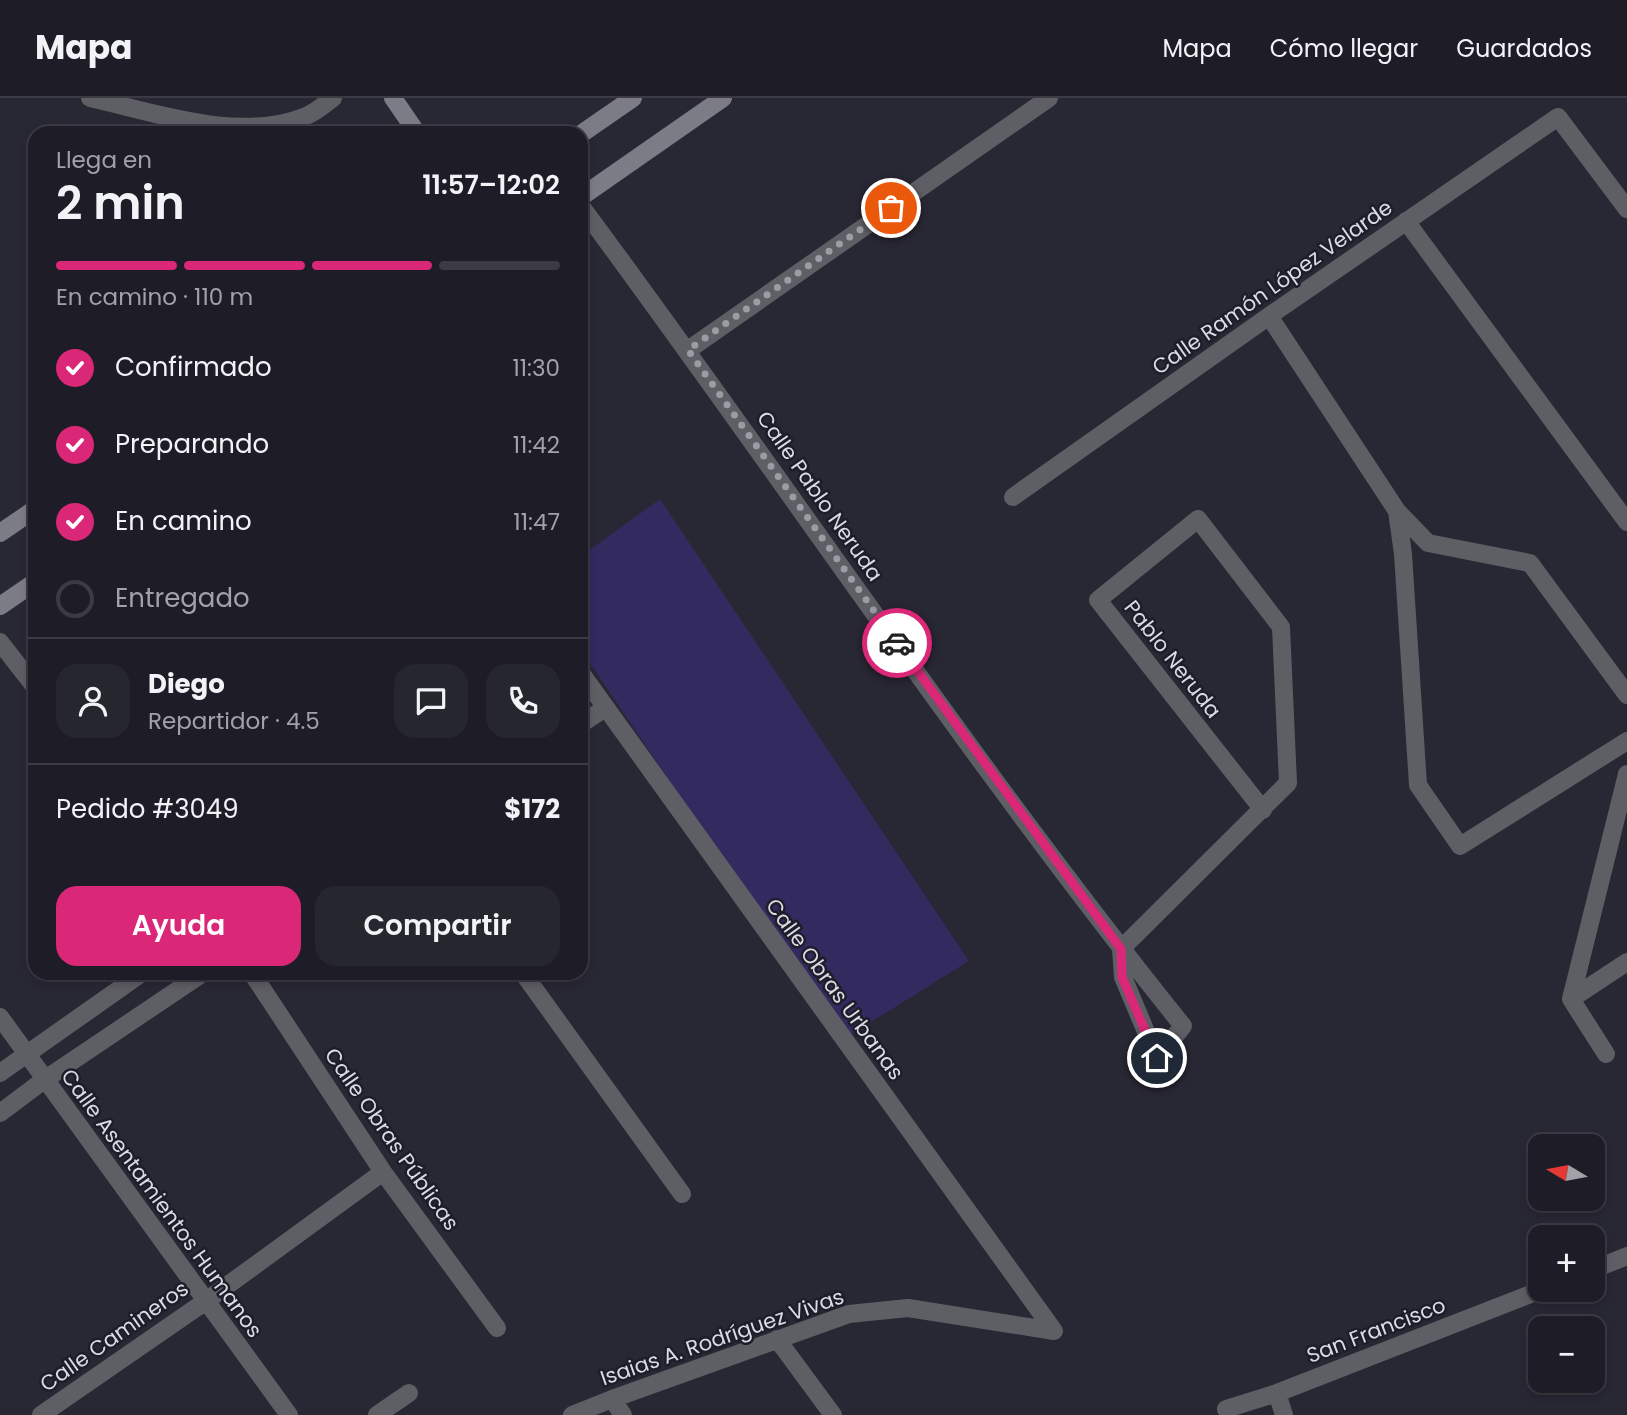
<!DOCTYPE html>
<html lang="es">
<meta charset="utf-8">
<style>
:root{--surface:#1e1d27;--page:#26262f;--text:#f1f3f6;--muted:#a1a2a7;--line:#3c3b44;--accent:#db2777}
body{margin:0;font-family:Poppins,sans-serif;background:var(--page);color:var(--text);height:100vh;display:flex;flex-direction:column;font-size:26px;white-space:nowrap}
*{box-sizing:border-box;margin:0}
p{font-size:23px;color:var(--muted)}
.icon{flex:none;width:38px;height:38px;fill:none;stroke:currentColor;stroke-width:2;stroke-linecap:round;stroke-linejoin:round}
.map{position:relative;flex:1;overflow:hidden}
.sheet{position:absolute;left:28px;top:28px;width:560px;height:854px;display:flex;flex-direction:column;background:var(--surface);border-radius:21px;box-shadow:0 4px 10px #0003,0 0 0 2px var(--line)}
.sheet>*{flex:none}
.needle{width:46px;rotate:280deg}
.buttons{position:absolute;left:1528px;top:1036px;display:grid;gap:14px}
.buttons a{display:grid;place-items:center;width:77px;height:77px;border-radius:14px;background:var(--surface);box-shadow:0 4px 10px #0003,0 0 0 2px var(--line);font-size:35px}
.pin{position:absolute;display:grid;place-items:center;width:60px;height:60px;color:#fff;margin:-30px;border:4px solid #fff;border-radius:50%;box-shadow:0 2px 7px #0007}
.courier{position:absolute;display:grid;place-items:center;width:70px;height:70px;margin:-35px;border:5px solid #db2777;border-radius:50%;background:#fff;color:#222;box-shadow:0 2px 9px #0007}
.head em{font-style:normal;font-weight:600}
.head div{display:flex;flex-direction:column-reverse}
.head{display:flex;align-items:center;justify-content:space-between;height:119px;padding:0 28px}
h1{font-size:46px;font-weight:600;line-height:52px}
.bar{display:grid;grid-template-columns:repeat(4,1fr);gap:10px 7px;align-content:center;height:84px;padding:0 28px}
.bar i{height:9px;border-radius:5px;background:var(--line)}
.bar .current{background:var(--accent)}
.bar p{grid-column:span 4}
.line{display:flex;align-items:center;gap:18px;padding:0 28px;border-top:2px solid var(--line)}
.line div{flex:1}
.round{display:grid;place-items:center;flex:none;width:74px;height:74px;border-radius:21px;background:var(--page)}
ol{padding:0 28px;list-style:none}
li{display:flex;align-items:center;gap:21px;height:77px}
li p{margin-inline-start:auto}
li .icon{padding:7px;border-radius:50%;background:var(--accent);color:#fff;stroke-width:4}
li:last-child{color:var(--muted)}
li i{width:38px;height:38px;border:4px solid var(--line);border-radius:50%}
.button{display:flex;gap:14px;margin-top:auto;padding:14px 28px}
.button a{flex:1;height:80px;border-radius:21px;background:var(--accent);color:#fff;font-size:28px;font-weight:600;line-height:80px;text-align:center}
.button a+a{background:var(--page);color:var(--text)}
header{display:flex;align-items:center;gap:42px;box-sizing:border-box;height:98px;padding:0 35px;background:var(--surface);border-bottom:2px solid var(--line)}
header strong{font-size:33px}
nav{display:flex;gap:38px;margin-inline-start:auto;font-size:24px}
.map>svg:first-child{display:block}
.green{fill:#332a5f}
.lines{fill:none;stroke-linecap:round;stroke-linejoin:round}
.street{stroke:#5e5e65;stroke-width:18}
.secondary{stroke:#7c7c87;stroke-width:18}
.done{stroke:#9c9ca6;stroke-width:7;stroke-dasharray:0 12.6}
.route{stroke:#db2777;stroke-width:9}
.labels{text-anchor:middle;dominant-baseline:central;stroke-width:5;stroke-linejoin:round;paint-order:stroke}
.street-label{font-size:21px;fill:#dbdbe4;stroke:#1e1d2a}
</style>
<header>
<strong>Mapa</strong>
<nav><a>Mapa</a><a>Cómo llegar</a><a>Guardados</a></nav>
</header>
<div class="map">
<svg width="1627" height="1317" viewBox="0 0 1627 1317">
<rect width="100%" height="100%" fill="#282734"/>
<path class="green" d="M660,401L969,863L844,941L581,552V458Z"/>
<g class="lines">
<path class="street" d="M90,0C157,15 240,45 306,18C316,14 325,6 333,0
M581,108C783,380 970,663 1183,928L1157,960L1123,879L1121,851L1288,685L1281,529L1198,421L1098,502L1263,712
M1406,123L1627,424
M1269,218L1397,413L1428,445L1530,465L1627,597
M688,252L1049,0
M1013,399L1269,218L1558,19L1627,111
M1397,413L1403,456L1418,687L1460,748L1627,643
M0,544L35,589
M581,575L1054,1233
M581,626L605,610
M252,875L383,1074L497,1230
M523,875L682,1096
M1571,901L1627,864
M0,919L289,1317
M1606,956L1571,901L1627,676
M0,975L142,875
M0,1015L44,982L203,875
M1592,1172L1627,1158
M777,1241L833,1317
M1277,1295L1284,1317
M612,1301L623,1317
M1226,1311L1277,1295L1541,1192
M41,1317L206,1203L383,1074
M377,1317L409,1295
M572,1317L612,1301L849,1216L908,1210L1054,1233"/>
<path class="secondary" d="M393,0L417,35
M581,36L633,0
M581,99L723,0
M0,435L35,411
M0,508L35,484"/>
</g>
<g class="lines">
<path class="done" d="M891,110L688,252L897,545"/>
<path class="route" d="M897,545L1121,851L1122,879L1157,960"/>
</g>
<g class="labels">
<g class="street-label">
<text transform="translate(1272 189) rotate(-35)">Calle Ramón López Velarde</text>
<text transform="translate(820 398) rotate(55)">Calle Pablo Neruda</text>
<text transform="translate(1173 561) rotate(52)">Pablo Neruda</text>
<text transform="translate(835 891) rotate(54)">Calle Obras Urbanas</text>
<text transform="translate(392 1041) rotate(55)">Calle Obras Públicas</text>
<text transform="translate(162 1105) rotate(54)">Calle Asentamientos Humanos</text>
<text transform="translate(1376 1232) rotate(-21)">San Francisco</text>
<text transform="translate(114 1238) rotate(-35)">Calle Camineros</text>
<text transform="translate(722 1239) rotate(-19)">Isaias A. Rodríguez Vivas</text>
</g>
</g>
</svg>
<div class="buttons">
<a><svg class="needle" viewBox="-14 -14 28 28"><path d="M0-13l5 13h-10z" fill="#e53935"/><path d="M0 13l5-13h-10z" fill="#a1a2a7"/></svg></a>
<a>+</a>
<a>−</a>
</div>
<div class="pin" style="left:891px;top:110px;background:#ea580c"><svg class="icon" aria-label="bag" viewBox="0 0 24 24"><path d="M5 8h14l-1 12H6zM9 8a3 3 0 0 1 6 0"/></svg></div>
<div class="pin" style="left:1157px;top:960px;background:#1f2937"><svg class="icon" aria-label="home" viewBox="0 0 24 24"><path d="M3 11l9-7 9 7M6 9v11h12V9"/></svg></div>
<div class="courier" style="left:897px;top:545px"><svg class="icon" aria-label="car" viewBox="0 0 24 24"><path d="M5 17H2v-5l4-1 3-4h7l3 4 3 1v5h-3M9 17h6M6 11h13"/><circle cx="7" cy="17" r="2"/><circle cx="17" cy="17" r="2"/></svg></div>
<section class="sheet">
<div class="head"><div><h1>2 min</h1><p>Llega en</p></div><em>11:57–12:02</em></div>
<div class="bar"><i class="current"></i><i class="current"></i><i class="current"></i><i></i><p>En camino · 110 m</p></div>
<ol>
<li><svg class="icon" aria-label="check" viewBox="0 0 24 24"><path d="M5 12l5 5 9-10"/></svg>Confirmado<p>11:30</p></li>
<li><svg class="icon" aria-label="check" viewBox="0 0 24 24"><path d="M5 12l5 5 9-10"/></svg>Preparando<p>11:42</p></li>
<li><svg class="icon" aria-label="check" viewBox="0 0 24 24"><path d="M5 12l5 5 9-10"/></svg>En camino<p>11:47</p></li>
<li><i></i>Entregado</li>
</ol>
<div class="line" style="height:126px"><a class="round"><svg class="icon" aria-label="person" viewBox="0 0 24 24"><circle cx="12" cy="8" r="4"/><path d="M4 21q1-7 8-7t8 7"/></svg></a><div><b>Diego</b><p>Repartidor · 4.5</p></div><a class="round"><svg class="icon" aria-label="chat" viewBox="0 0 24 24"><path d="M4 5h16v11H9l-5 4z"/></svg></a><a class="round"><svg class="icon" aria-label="phone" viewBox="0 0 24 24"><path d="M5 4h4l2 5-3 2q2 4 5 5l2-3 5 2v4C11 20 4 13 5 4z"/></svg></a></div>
<div class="line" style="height:91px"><div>Pedido #3049</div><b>$172</b></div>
<div class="button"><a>Ayuda</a><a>Compartir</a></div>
</section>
</div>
